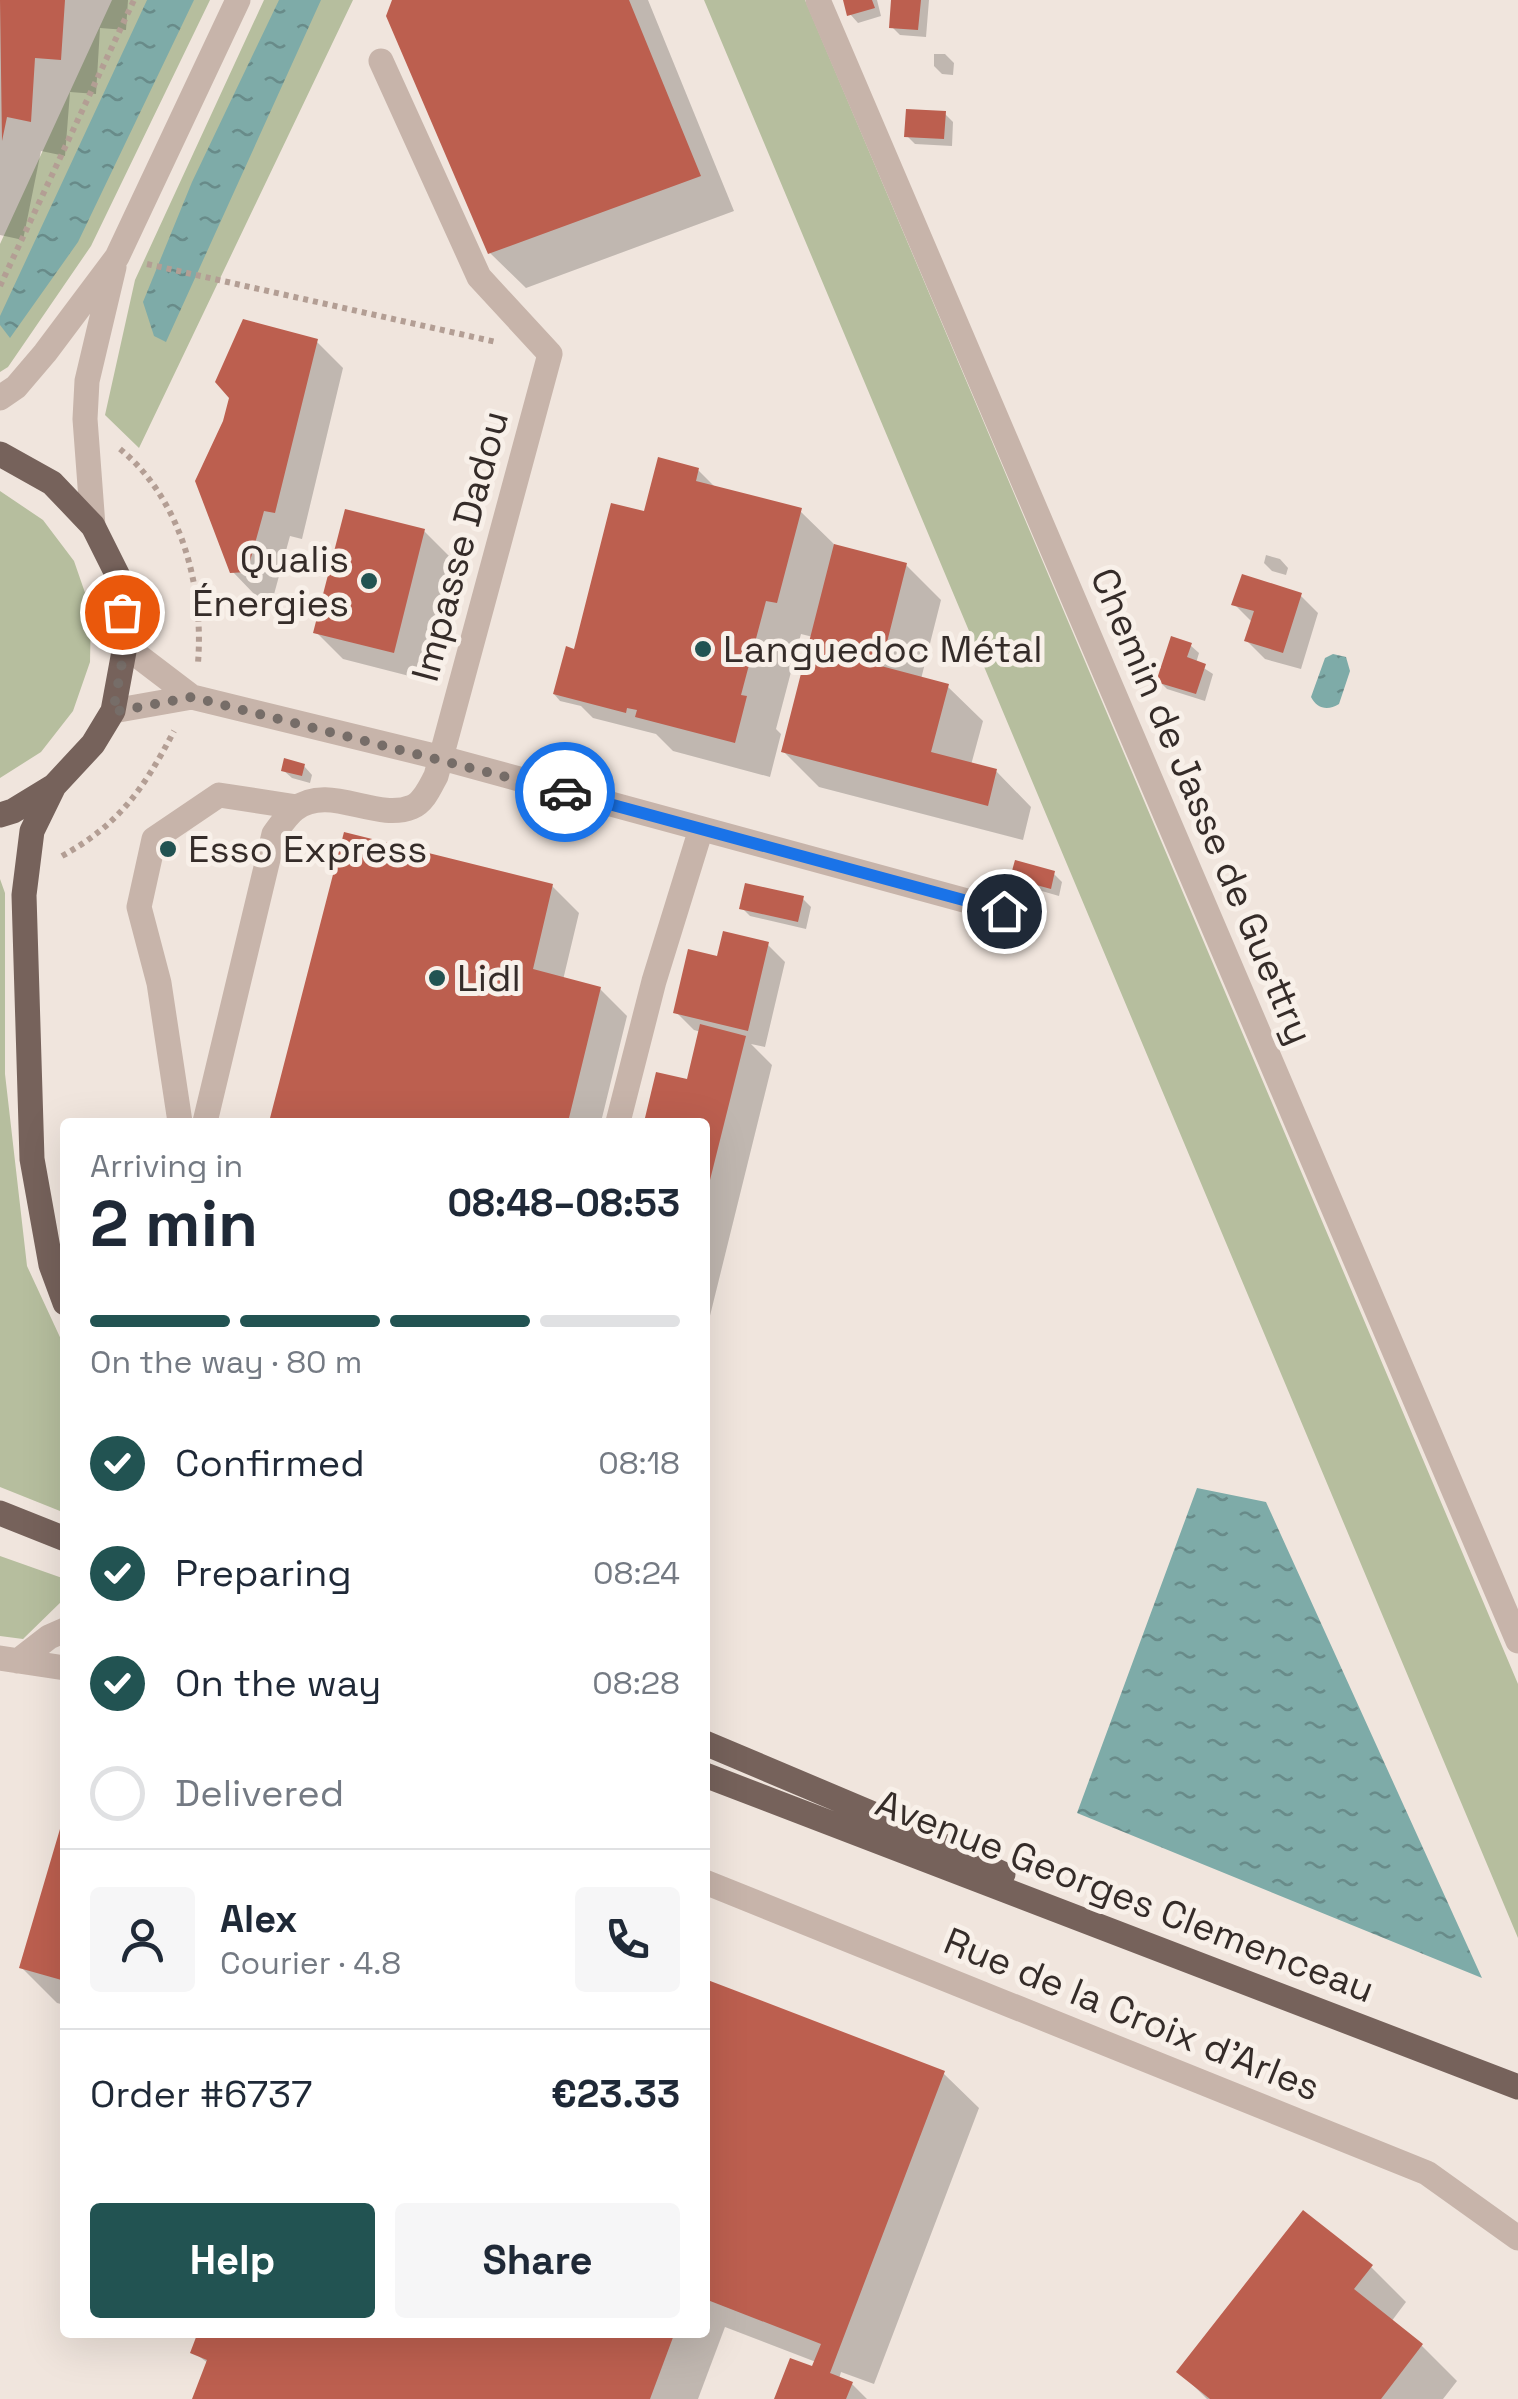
<!DOCTYPE html>
<meta charset="utf-8">
<style>
:root{--surface:#fff;--page:#f6f6f7;--text:#1f2937;--muted:#747a83;--line:#e0e1e3;--accent:#225352}
body{margin:0;font-family:"Space Grotesk",sans-serif;background:var(--page);color:var(--text);height:100vh;display:flex;flex-direction:column;font-size:38px;white-space:nowrap}
*{box-sizing:border-box;margin:0}
p{font-size:32px;color:var(--muted)}
.icon{flex:none;width:55px;height:55px;fill:none;stroke:currentColor;stroke-width:2;stroke-linecap:round;stroke-linejoin:round}
.map{position:relative;flex:1;overflow:hidden}
.sheet{position:absolute;left:60px;top:1118px;width:650px;height:1220px;display:flex;flex-direction:column;background:var(--surface);border-radius:10px;box-shadow:0 10px 40px #0002}
.sheet>*{flex:none}
.pin{position:absolute;display:grid;place-items:center;width:85px;height:85px;color:#fff;margin:-42px;border:5px solid #fff;border-radius:50%;box-shadow:0 2px 10px #0007}
.courier{position:absolute;display:grid;place-items:center;width:100px;height:100px;margin:-50px;border:8px solid #1a73e8;border-radius:50%;background:#fff;color:#222;box-shadow:0 2px 12px #0007}
.summary em{font-style:normal;font-weight:800}
.summary div{display:flex;flex-direction:column-reverse}
.summary{display:flex;align-items:center;justify-content:space-between;height:170px;padding:0 30px}
h1{font-size:65px;font-weight:800;line-height:75px}
.bar{display:grid;grid-template-columns:repeat(4,1fr);gap:15px 10px;align-content:center;height:120px;padding:0 30px}
.bar i{height:12px;border-radius:8px;background:var(--line)}
.bar .active{background:var(--accent)}
.bar p{grid-column:span 4}
.line{display:flex;align-items:center;gap:25px;padding:0 30px;border-top:2px solid var(--line)}
.line div{flex:1}
.round{display:grid;place-items:center;flex:none;width:105px;height:105px;border-radius:10px;background:var(--page)}
ol{padding:0 30px;list-style:none}
li{display:flex;align-items:center;gap:30px;height:110px}
li p{margin-inline-start:auto}
li .icon{padding:10px;border-radius:50%;background:var(--accent);color:#fff;stroke-width:4}
li:last-child{color:var(--muted)}
li i{width:55px;height:55px;border:5px solid var(--line);border-radius:50%}
.button{display:flex;gap:20px;margin-top:auto;padding:20px 30px}
.button a{flex:1;height:115px;border-radius:10px;background:var(--accent);color:#fff;font-size:40px;font-weight:800;line-height:115px;text-align:center}
.button a+a{background:var(--page);color:var(--text)}
.map>svg:first-child{display:block}
.grass{fill:#b6be9e}
.water{fill:url(#water-ripples)}
.shadow{fill:#0003}
.building{fill:#bc5f4f}
.lines{fill:none;stroke-linecap:round;stroke-linejoin:round}
.path{stroke:#b39e94;stroke-width:6;stroke-dasharray:5 5;stroke-linecap:butt}
.minor{stroke:#c7b4aa;stroke-width:25}
.major{stroke:#76625b;stroke-width:25}
.done{stroke:#766d68;stroke-width:10;stroke-dasharray:0 18}
.route{stroke:#1a73e8;stroke-width:12}
.poi-dot{fill:#225352;stroke:#f8f0e9;stroke-width:4}
.labels{text-anchor:middle;dominant-baseline:central;stroke-width:10;stroke-linejoin:round;paint-order:stroke}
.street-label{font-size:38px;fill:#352c29;stroke:#f8f0e9}
.poi-label{font-size:38px;fill:#352c29;stroke:#f8f0e9;text-anchor:start}
</style>
<div class="map">
<svg width="1518" height="2399" viewBox="0 0 1518 2399">
<defs>
<pattern id="water-ripples" width="26" height="14" patternUnits="userSpaceOnUse" patternTransform="scale(2.5)"><rect width="26" height="14" fill="#7eaba8"/><path d="M2 4q2-2 4 0t4 0M15 11q2-2 4 0t4 0" fill="none" stroke="#688b89"/></pattern>
</defs>
<rect width="100%" height="100%" fill="#f0e5dd"/>
<path class="grass" d="M112,0H210L91,246L8,367L0,372V244Z
M264,0H353L139,448L105,415L135,280Z
M704,0H805L1518,1684V1938Z
M0,491L43,520L74,561L91,610L90,662L73,711L41,752L0,778Z
M0,879L5,893V1074L27,1266L65,1348V1513L0,1487Z
M0,1556L65,1579V1598L23,1639L0,1636Z"/>
<path class="water" d="M147,0H194L78,242L10,338L0,325V316Z
M279,0H321L166,342L154,336L143,302L192,182Z
M1333,654L1346,657L1350,671L1339,704C1328,711 1317,709 1311,697L1325,658Z
M1197,1488L1266,1502L1482,1978L1077,1813Z"/>
<path class="shadow" d="M0,0H128L126,30L100,28L96,94L70,92L65,156L41,151L23,240L0,235Z
M395,0H648L734,211L526,288L490,253Z
M846,0H877L881,16L858,23L850,14Z
M894,0H929L926,37L900,35L892,27Z
M934,54H945L954,63L953,75L942,74L934,66Z
M945,114L953,122L952,146L915,144L907,136Z
M316,341L343,368L302,539L290,536L273,598L259,599L232,571L225,422L232,397Z
M698,470L717,489L800,511L837,547L906,565L941,600L921,679L947,686L983,721L971,765L996,771L1031,807L1023,840L819,787L784,752L813,637L801,634L776,729L781,734L770,777L673,751L656,734L593,718L581,706L560,701L554,694L646,514Z
M424,531L451,558L421,679L343,659L316,632Z
M1266,555L1280,559L1288,568L1286,575L1272,571L1264,563Z
M1300,595L1318,613L1301,669L1265,659L1247,641L1253,623L1234,604Z
M1190,645L1199,653L1196,663L1213,674L1205,701L1167,689L1159,681Z
M304,766L312,775L310,783L292,778L283,770Z
M346,835L552,886L579,913L563,980L600,989L627,1016L601,1122H272Z
M1053,873L1062,882L1059,896L1021,885L1013,877Z
M803,899L811,907L806,929L750,916L742,908Z
M767,944L785,962L765,1047L751,1044L772,1065L705,1336V1122H647L658,1075L689,1082L701,1032L694,1030L676,1012L719,959Z
M65,1817V2005L57,2003L22,1968Z
M705,1981L943,2073L979,2108L874,2384L841,2372L839,2379L852,2384L867,2399H776L813,2370L816,2362L725,2327L698,2399H194L208,2363L193,2352L220,2332H705Z
M1371,2267L1406,2302L1391,2322L1422,2346L1457,2381L1443,2399H1207L1180,2372Z"/>
<path class="building" d="M0,0H65L61,60L35,58L31,122L7,117L2,141Z
M392,0H629L701,176L488,254L386,16Z
M843,0H872L875,8L847,16Z
M891,0H921L918,30L889,28Z
M906,109L946,111L944,139L904,137Z
M243,319L318,339L275,513L264,511L247,572L230,573L195,481L223,421L229,398L215,382Z
M658,457L699,468L696,481L802,508L777,603L766,601L741,695L747,696L735,743L635,717L637,710L627,708L626,713L553,694L566,646L574,649L611,503L644,511Z
M345,509L425,529L394,653L313,633Z
M834,544L907,563L881,666L949,684L931,752L997,769L988,806L781,752Z
M1242,574L1302,593L1283,653L1244,641L1254,611L1231,605Z
M1171,636L1192,643L1187,657L1206,664L1196,694L1156,682Z
M284,758L305,764L302,776L281,771Z
M344,832L553,884L533,969L601,987L568,1122H269Z
M1015,860L1055,871L1051,889L1010,878Z
M745,883L804,896L798,922L739,909Z
M723,931L769,942L748,1031L673,1013L688,949L717,956Z
M700,1024L746,1036L706,1196L705,1122H644L656,1072L687,1079Z
M65,1812V1981L19,1968Z
M705,1979L945,2071L830,2373L853,2382L846,2399H774L790,2358L812,2366L821,2344L705,2299Z
M1303,2210L1373,2265L1354,2289L1423,2344L1381,2399H1210L1176,2372Z
M198,2332H675L650,2399H192L207,2360L190,2353Z"/>
<g class="lines">
<path class="path" d="M147,264L496,342
M0,286L134,0
M120,449C181,499 204,586 198,663
M62,856C120,824 144,788 174,731"/>
<path class="minor" d="M818,0L1518,1641
M0,398L16,387L45,353L117,257L238,0
M93,526L85,419L87,381L114,267
M125,646L192,697L442,758L1004,911
M113,711L192,697
M180,1122L159,983L139,907L154,839L219,795L297,807
M205,1122L274,834C280,826 287,815 295,809C329,783 376,822 412,807C424,802 430,787 436,776L550,354L479,277L381,61
M618,1122L654,981L701,829
M0,1658L65,1668
M18,1661L49,1637L65,1630
M705,1882L1427,2173L1518,2238"/>
<path class="major" d="M0,454L52,483L93,526L119,578L125,646L113,711L93,744L54,786L13,811L0,815
M54,786L32,831L24,895L32,1159L51,1265L65,1303
M0,1513L65,1539
M705,1743L892,1822L1003,1874
M705,1775L1518,2087"/>
</g>
<g class="lines">
<path class="done" d="M122,612L125,646L113,712L192,697L565,792"/>
<path class="route" d="M565,792L1004,911"/>
</g>
<g class="poi-dot">
<circle cx="369" cy="581" r="10"/>
<circle cx="703" cy="649" r="10"/>
<circle cx="168" cy="849" r="10"/>
<circle cx="437" cy="978" r="10"/>
</g>
<g class="labels">
<g class="street-label">
<text transform="translate(460 546) rotate(-75)">Impasse Dadou</text>
<text transform="translate(1202 806) rotate(67)">Chemin de Jasse de Guettry</text>
<text transform="translate(1125 1896) rotate(21)">Avenue Georges Clemenceau</text>
<text transform="translate(1132 2014) rotate(22)">Rue de la Croix d'Arles</text>
</g>
<g class="poi-label">
<text x="349" y="559" text-anchor="end">Qualis<tspan x="349" dy="44">Énergies</tspan></text>
<text x="723" y="649">Languedoc Métal</text>
<text x="188" y="849">Esso Express</text>
<text x="457" y="978">Lidl</text>
</g>
</g>
</svg>
<div class="pin" style="left:122px;top:612px;background:#ea580c"><svg class="icon" aria-label="bag" viewBox="0 0 24 24"><path d="M5 8h14l-1 12H6zM9 8a3 3 0 0 1 6 0"/></svg></div>
<div class="pin" style="left:1004px;top:911px;background:#1f2937"><svg class="icon" aria-label="home" viewBox="0 0 24 24"><path d="M3 11l9-7 9 7M6 9v11h12V9"/></svg></div>
<div class="courier" style="left:565px;top:792px"><svg class="icon" aria-label="car" viewBox="0 0 24 24"><path d="M5 17H2v-5l4-1 3-4h7l3 4 3 1v5h-3M9 17h6M6 11h13"/><circle cx="7" cy="17" r="2"/><circle cx="17" cy="17" r="2"/></svg></div>
<section class="sheet">
<div class="summary"><div><h1>2 min</h1><p>Arriving in</p></div><em>08:48–08:53</em></div>
<div class="bar"><i class="active"></i><i class="active"></i><i class="active"></i><i></i><p>On the way · 80 m</p></div>
<ol>
<li><svg class="icon" aria-label="check" viewBox="0 0 24 24"><path d="M5 12l5 5 9-10"/></svg>Confirmed<p>08:18</p></li>
<li><svg class="icon" aria-label="check" viewBox="0 0 24 24"><path d="M5 12l5 5 9-10"/></svg>Preparing<p>08:24</p></li>
<li><svg class="icon" aria-label="check" viewBox="0 0 24 24"><path d="M5 12l5 5 9-10"/></svg>On the way<p>08:28</p></li>
<li><i></i>Delivered</li>
</ol>
<div class="line" style="height:180px"><a class="round"><svg class="icon" aria-label="person" viewBox="0 0 24 24"><circle cx="12" cy="8" r="4"/><path d="M4 21q1-7 8-7t8 7"/></svg></a><div><b>Alex</b><p>Courier · 4.8</p></div><a class="round"><svg class="icon" aria-label="phone" viewBox="0 0 24 24"><path d="M5 4h4l2 5-3 2q2 4 5 5l2-3 5 2v4C11 20 4 13 5 4z"/></svg></a></div>
<div class="line" style="height:130px"><div>Order #6737</div><b>€23.33</b></div>
<div class="button"><a>Help</a><a>Share</a></div>
</section>
</div>
